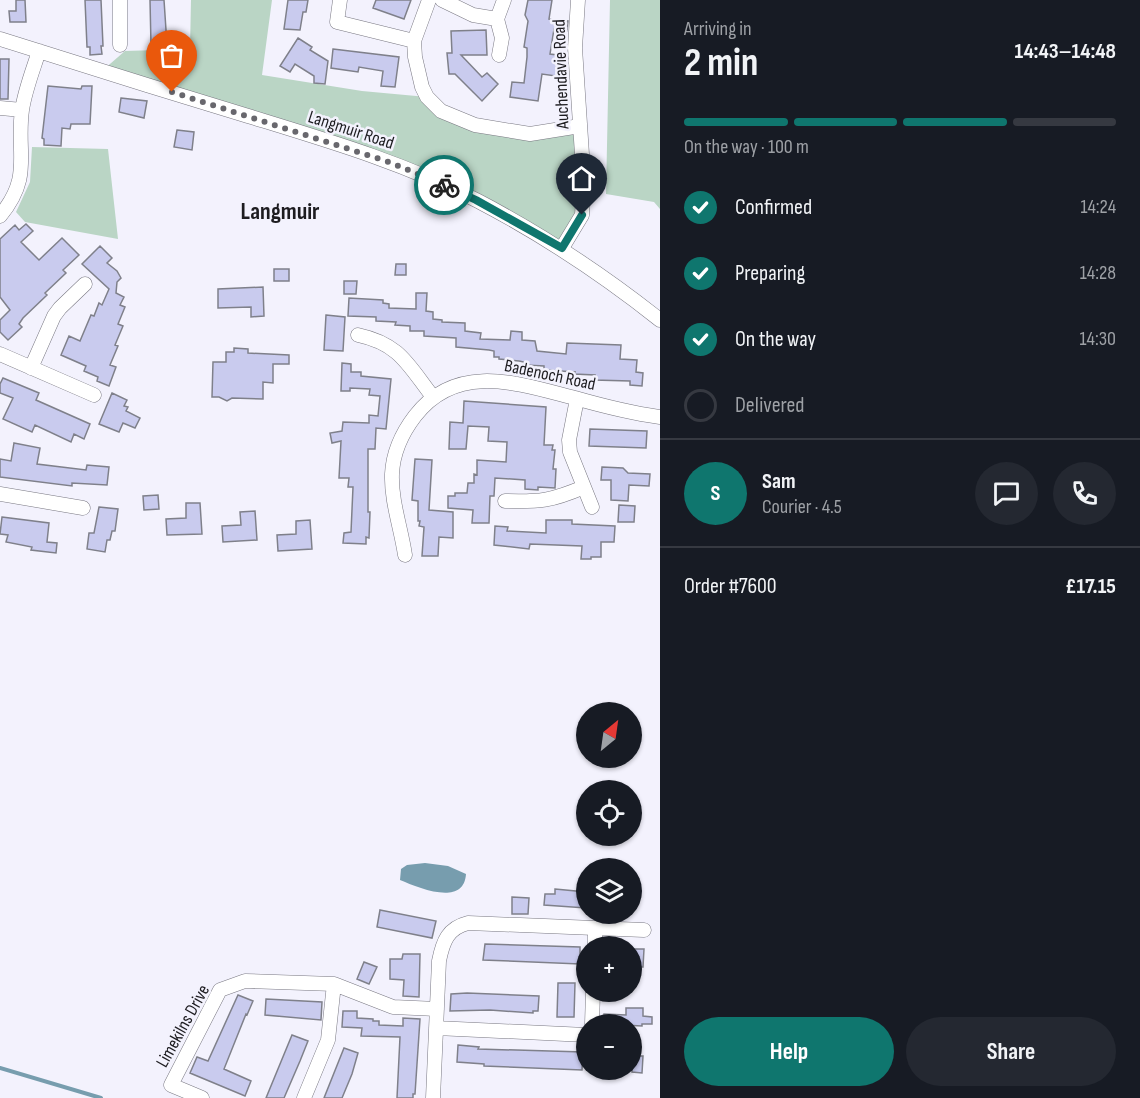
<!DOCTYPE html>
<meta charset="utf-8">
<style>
:root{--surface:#171b24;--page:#242831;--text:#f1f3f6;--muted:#9ea1a6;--line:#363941;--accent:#0f766e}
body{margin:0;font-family:"Sofia Sans Condensed",sans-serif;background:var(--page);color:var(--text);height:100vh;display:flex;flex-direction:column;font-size:22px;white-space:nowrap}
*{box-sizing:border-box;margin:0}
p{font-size:20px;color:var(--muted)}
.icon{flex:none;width:33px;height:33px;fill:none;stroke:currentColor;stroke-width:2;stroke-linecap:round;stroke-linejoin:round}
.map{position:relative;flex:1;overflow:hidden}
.details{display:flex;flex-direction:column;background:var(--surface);width:480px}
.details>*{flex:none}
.needle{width:39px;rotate:29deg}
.tools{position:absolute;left:576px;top:702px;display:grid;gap:12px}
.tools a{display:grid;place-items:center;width:66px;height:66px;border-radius:50%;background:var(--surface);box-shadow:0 2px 4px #0004;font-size:30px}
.pin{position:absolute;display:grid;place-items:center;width:51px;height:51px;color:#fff;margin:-62px -26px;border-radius:50% 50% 50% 0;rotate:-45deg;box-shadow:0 0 6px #0007}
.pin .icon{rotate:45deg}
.courier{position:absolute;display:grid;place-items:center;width:60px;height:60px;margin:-30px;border:4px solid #0f766e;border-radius:50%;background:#fff;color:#222;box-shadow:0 2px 8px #0007}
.summary em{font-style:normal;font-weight:700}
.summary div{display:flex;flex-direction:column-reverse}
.summary{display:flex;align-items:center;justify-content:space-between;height:102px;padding:0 24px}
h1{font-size:39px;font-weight:700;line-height:45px}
.bar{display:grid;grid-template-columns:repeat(4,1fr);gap:9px 6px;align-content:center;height:72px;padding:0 24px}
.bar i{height:8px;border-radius:4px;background:var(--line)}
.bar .selected{background:var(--accent)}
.bar p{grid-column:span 4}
.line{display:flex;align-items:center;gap:15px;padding:0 24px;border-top:2px solid var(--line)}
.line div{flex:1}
.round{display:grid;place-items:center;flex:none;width:63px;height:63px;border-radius:32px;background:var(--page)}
ol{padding:0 24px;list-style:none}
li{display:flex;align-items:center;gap:18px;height:66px}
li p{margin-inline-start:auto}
li .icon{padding:6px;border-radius:50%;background:var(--accent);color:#fff;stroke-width:4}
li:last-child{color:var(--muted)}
li i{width:33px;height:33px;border:3px solid var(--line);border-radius:50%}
.cta{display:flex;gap:12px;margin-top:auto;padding:12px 24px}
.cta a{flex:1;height:69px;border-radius:36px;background:var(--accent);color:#fff;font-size:24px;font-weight:700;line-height:69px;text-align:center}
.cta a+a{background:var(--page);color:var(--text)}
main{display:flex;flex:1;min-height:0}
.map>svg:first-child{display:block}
.green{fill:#bad5c5}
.water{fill:#779dae}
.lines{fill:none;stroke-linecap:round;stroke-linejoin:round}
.stream{stroke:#779dae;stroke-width:4}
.building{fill:#c9cbee;stroke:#7f808a;stroke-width:1.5}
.street-casing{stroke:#797882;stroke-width:15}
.street{stroke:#fff;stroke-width:14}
.done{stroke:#68676d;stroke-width:6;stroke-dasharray:0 10.8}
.route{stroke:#0f766e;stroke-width:8}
.labels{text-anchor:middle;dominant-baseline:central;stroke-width:5;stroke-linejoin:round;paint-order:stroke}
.street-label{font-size:18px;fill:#1d1c20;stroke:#f3f2fd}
.district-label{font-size:24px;font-weight:bold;fill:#1d1c20;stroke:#f3f2fd}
</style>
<main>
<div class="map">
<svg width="660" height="1098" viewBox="0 0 660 1098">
<rect width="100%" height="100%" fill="#f3f2fd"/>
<path class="green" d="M191,0H272L262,75L362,91L427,97L441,111L530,134L580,126L582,215L562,248L420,174L103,70L125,51L190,49Z
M610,0H660V209L654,202L606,194Z
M32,147L108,149L118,239L25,222L16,212L30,182Z"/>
<path class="water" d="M425,863L448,866L466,874C464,907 419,888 400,880L401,869L407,865Z"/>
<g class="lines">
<path class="stream" d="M0,1068L101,1098"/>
</g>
<path class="building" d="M16,0H25L26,22H10L9,11H16Z
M85,0H101L103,46H101L102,54L90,55V47H87Z
M150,0H164L167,45H151Z
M288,0H308L306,12H303L300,30L284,29Z
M376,0H411L404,19L373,8Z
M528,0H552L549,19L568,21L567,31L554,29L550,54L565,56L563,77L542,74L538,101L510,97L512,82L524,83L527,57V48L524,47L528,21L525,15Z
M486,30L487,55H461L482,77L487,73L498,84L482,101L455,74H449L447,53H452L451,31Z
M298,38L312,47L310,50L328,61L325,84L314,83V76L295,64L290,72L280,66Z
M333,49L399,57L395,87L381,86L383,71L359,67L358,72L331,68Z
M0,59H9L8,99H0Z
M48,86L81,89L82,86H92L90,124H71L70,129L62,128L61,146L44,145V139L42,138Z
M121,98L147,101L144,118L119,112Z
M177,130L194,132L192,150L174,147Z
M26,224L33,231L21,242L39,260L62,238L79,255L63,270L66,273L45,293L47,295L23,318L19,324L22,327L8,340L0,332V320L10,310L0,297V239L15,225L19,230Z
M100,246L112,258L107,263L117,271L121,278L117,282L116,293L124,297L120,305L125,307L118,324L123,326L115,345L118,346L110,365L116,367L109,386L97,381L98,377L84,371L86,366L61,355L69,336L80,341L91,315L94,316L99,303L102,305L109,289L82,264Z
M396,264H406V275H395Z
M274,269H289V281H274Z
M344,281H357L356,294H344Z
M263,287L264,316L251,317V307L218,308V289Z
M416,293H427L426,311L433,312V319L442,320V322L465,323V331L481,333L480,339L510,340L511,331L522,332V340L535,341L537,351L566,354L567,343L621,345L620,359L637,360L636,372L643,373L642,386L630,385V381L594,380L595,375L574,374L575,372L544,370V366L524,365V362L519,361L499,359V357H494V351L489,350L456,347V338L424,336V331H410V326L395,325L396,322L376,321V317L348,316L349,298L383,300V303L389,304V308L416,309Z
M326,315L345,317L343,351L324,350Z
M234,348L248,349V353L289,355V364H273V383L263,382V399L232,398L227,401L219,397H212L213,362H226V352H234Z
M342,363L351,364V372H361V376L391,379L386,429L376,428L375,449H368V512H370L369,538L366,537V544L343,543L344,533L351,532L353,487H348L349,478H339L341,441L332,443L330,433L342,431L343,422L369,423V415L378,416L380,396L369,395L370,389L350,388V391H341Z
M3,378L39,393L36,400L90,424L84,439L74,434L71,442L35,425L32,432L3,419L13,398L0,393V384Z
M112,393L127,400L124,406L128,407L126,411L140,418L135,428L123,423L119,432L99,424Z
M464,401L546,407L544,445H553L552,450H555L553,469H556L555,488L538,487V490L525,489V480L495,478L494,496H490L489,523H472L473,510L448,508V496H455V493H467L468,483H474V474L477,475V460L506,462L507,442L488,441L489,427L468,426L466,449H449L450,422L463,423Z
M590,429L647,431L646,448L589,446Z
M14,443L40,448L37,464L86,470L87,465L109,467L107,485L72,483V486L0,477V459L11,461Z
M415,459L432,460L429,510L453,512V538L439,537L438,556H422L424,527L419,526L420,521H418V501L412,500Z
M602,467L623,468L628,473L650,474L649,486L629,485L628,501L611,500V480H601Z
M158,495L159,509L144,510L143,496Z
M186,503H200L202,534L167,535L166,519L186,518Z
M619,505L635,506L634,522H618Z
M99,507L118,509L115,531H112L110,540H107L105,552L87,549L89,533H94Z
M255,511L257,540L223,542L222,526L241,525L240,512Z
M2,517L49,523L47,542L57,543L56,553L31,550L32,547L6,542L8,535L0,534Z
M310,520L312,549L278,551L277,535L296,534V521Z
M546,520H572V524L615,526L614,542H601V557H591V559H581L582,546L530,544L529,549L494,545L495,526L508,527L507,531L546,533Z
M555,889L586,892V908L544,905L545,894H555Z
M512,897L529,898L528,914H512Z
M380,910L436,921L432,938L377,927Z
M485,944L580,947V964L483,960Z
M632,949H644L643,967H632Z
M403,954H420L419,997L403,996L404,980L390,979V959H402Z
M364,962L377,967L369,984L357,979Z
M558,983H575L574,1017H557Z
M467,993L539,996L538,1011H533V1013L490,1010L450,1011L451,994Z
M238,995L253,1001L247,1015L246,1014L224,1069L251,1081L245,1096L190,1073L197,1057L208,1061Z
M266,999L322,1002L321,1020L265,1015Z
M626,1008H643V1016L652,1017V1024H642V1026L603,1024L604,1014L626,1015Z
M343,1011H357V1018L373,1019V1021H379V1025L403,1026V1018L420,1019L415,1094H413V1098H397L400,1037L361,1036L362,1028L342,1027Z
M292,1035L308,1041L300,1061L284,1098H266Z
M458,1045L479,1047L478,1049L583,1052L582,1070L484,1066V1064L457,1062Z
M344,1048L358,1053L352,1074L342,1098H324Z
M632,1056H643L642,1073L632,1072Z"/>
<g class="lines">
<g class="street-casing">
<path id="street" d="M340,0L337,22L414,41
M429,0L414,41L415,57L422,87L427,97L441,111L475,125L530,134L580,126
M442,0L473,15L497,19
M0,39C83,65 165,91 248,116C326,140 405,163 478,201C543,235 602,274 660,320
M120,45V0
M499,55L502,38L497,19L504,0
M0,108L22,110
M0,216C33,176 16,154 22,110C25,90 33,70 39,51
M562,248L582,215L584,185L575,48L578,0
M358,335C400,344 408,365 433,397
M0,354L94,395
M31,368L54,316L60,308L85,284
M577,399L569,440L570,452L592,507
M0,494L83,508
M505,501C540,502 551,501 584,487
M405,555C401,528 391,501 392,474C393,452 402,433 415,416C457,361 520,384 575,398C603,406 631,413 660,417
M595,946V928
M592,1024L593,992
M436,1028L586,1035
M202,1098L171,1085L220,990L245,981L334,984L393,1007L437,1009
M304,1098L328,1040L334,984
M433,1098L439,961C443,941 448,928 468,923L644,930"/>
</g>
<use href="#street" class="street"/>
</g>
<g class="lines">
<path class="done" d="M172,92L389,162L444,185"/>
<path class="route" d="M444,185L476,200L562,248L582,215"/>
</g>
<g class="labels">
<g class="street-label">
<text transform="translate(561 74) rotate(-92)">Auchendavie Road</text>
<text transform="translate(351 130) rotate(18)">Langmuir Road</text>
<text transform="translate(550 375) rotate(12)">Badenoch Road</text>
<text transform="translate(183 1026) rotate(-61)">Limekilns Drive</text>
</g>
<g class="district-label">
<text x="280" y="211">Langmuir</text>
</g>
</g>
</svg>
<div class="tools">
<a><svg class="needle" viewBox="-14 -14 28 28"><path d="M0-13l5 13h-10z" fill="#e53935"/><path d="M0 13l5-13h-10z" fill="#9ea1a6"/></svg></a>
<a><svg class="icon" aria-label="locate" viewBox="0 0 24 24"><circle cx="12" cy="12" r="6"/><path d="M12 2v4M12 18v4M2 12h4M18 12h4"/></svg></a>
<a><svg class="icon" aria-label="layers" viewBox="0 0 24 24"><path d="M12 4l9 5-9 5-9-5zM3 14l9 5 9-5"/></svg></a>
<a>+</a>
<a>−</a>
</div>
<div class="pin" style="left:172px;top:92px;background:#ea580c"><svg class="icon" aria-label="bag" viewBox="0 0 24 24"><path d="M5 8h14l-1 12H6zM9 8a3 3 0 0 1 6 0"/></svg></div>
<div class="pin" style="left:582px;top:215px;background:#1f2937"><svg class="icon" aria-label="home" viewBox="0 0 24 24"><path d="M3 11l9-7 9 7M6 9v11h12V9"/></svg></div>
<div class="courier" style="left:444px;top:185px"><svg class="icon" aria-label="bike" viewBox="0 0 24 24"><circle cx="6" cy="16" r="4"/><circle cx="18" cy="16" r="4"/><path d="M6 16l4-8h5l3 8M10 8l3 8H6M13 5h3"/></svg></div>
</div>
<section class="details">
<div class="summary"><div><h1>2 min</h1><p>Arriving in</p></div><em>14:43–14:48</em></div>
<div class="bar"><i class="selected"></i><i class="selected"></i><i class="selected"></i><i></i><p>On the way · 100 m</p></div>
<ol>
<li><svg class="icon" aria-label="check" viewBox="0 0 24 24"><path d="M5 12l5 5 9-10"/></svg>Confirmed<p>14:24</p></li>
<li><svg class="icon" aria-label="check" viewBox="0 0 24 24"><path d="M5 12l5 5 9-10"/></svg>Preparing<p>14:28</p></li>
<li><svg class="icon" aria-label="check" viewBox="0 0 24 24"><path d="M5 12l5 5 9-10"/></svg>On the way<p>14:30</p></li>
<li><i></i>Delivered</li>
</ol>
<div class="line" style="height:108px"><b class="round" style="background:var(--accent);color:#fff">S</b><div><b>Sam</b><p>Courier · 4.5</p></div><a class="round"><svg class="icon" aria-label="chat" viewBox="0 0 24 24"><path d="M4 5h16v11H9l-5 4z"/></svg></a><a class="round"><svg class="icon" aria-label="phone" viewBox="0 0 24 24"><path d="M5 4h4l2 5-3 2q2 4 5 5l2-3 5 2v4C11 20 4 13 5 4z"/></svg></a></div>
<div class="line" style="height:78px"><div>Order #7600</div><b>£17.15</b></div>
<div class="cta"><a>Help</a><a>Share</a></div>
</section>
</main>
